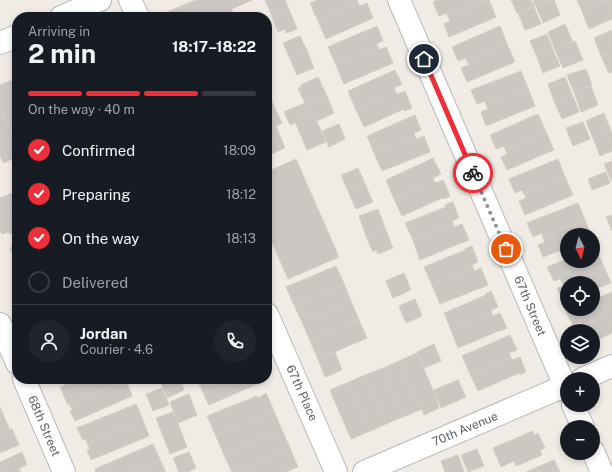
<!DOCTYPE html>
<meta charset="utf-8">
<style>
:root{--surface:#171b24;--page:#20242c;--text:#f1f3f6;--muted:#9ea1a6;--line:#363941;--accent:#ec2f38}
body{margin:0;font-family:"Public Sans",sans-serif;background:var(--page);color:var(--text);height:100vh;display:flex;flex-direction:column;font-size:15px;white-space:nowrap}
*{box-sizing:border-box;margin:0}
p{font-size:13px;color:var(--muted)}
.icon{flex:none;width:22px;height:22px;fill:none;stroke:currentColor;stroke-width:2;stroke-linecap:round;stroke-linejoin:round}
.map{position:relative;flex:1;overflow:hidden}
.side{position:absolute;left:12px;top:12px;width:260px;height:372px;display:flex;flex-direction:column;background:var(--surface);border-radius:16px;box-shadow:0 2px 6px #0003}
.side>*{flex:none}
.needle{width:26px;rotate:174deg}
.buttons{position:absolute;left:560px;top:228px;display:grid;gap:8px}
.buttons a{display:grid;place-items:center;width:40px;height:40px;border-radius:50%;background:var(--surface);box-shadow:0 2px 6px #0003;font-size:20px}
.pin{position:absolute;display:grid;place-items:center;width:34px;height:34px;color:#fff;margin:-17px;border:2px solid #fff;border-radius:50%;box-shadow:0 1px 4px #0007}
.courier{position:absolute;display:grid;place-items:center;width:40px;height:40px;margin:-20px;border:3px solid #ec2f38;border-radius:50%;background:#fff;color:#222;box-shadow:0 1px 5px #0007}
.headline em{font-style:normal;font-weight:700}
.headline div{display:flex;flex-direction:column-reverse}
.headline{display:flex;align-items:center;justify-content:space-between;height:68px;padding:0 16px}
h1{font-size:26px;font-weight:700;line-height:30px}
.bar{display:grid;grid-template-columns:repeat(4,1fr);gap:6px 4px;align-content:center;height:48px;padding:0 16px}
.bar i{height:5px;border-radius:3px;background:var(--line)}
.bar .selected{background:var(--accent)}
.bar p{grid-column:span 4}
.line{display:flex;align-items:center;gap:10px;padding:0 16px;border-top:1px solid var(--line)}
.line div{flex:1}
.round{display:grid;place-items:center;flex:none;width:42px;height:42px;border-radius:21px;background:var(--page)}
ol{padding:0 16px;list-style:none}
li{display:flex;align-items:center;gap:12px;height:44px}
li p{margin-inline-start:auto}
li .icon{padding:4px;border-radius:50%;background:var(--accent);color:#fff;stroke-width:4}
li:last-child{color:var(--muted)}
li i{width:22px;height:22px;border:2px solid var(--line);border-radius:50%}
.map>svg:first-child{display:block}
.building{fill:#cbc7c2;stroke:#d4cdc3}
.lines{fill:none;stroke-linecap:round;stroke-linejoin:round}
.street-casing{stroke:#b6b9bc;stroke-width:24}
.secondary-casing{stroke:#b4b9bd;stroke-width:24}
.street{stroke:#fff;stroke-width:22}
.secondary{stroke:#fff;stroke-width:22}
.done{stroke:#909292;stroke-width:4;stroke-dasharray:0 7.2}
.route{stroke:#ec2f38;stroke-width:5}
.labels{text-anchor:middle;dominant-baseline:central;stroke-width:3;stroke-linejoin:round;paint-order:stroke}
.street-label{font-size:12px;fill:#5d6266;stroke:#fff}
</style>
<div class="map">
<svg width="612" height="472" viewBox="0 0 612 472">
<rect width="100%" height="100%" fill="#f0ece5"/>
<path class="building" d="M196,0H252L214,17H169L167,12Z
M265,0H285L288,7L271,14Z
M317,0H357L358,3L318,21L310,3Z
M437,0H488L448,17L447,13L439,16L433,2Z
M489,0L496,17L449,37L444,24L450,21L448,17Z
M511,0H531L534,6L517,13Z
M533,0H549L535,6Z
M551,0H554L560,15L543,23L536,6Z
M577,0H609L582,11Z
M609,0H612V19L589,29L582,11Z
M358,3L360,6L367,3L373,18L326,39L318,21Z
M288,7L297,29L286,33L285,29L278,32L271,14Z
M534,7L541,24L525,30L518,13Z
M231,9L235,17H214Z
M565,24L573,42L555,50L548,32Z
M377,26L383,41L376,44L378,46L336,65L328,47Z
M500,26L507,44L467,61L466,58L458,61L452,47Z
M612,30V52L601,56L594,38Z
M547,34L553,50L537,57L530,41Z
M300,36L307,51L290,59L283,43Z
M575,41L583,60L563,68L555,50Z
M507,44L515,62L467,82L461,68L469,65L467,61Z
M378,46L379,50L386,47L393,63L344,84L336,65Z
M553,50L560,66L543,73L537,57Z
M307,51L314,68L297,75L290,59Z
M612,52V72L609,73L601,56Z
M586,69L592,85L574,92L567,75Z
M395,70L402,84L394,88L396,92L356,110L348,91Z
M521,71L528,88L486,105L485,101L477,104L471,90Z
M318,77L327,96L306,105L298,88L302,87L301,85Z
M565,77L572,94L554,101L548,84Z
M17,78V98L10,81Z
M10,81L17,98V146L0,105V85Z
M591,86L598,105L581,112L574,92Z
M528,88L535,106L486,126L481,112L488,109L486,105Z
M267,90L271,100L267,102Z
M405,91L412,108L405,111L404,109L364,127L356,110L396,92L397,94Z
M572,94L579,112L562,119L554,101Z
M327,96L334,113L317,121L312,111L309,112L306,105Z
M271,100L282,123L267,130V102Z
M305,103L309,112L294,119L295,123L290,125L284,112Z
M0,105L17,146V157L3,163L0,155Z
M312,111L326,142L307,150L294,119Z
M604,113L611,131L593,138L586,121Z
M538,114L546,132L505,149L503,146L496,149L490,135Z
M415,115L421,130L414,133L415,136L374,153L367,136Z
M583,122L590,139L573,146L566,128Z
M339,124L345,139L329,147L322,131Z
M276,126L285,148L267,156V130Z
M611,131L612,134V151L600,156L593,138Z
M546,132L554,150L507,170L501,157L507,154L505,149Z
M415,136L417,139L424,136L430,152L382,171L374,153Z
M433,158L441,174L433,178L434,181L394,199L386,180Z
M296,159L339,257L288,279L267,231V172Z
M558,159L565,177L524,194L522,190L515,193L509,179Z
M612,161V182L604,164Z
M358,168L365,184L348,191L341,175Z
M606,172L610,183L592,190L588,179Z
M565,177L573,195L525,215L519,201L526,198L524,194Z
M443,180L450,196L443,199L442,198L402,216L394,199L434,181L436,183Z
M365,184L373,202L356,209L348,191Z
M17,191V212L0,219V198Z
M453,202L459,218L452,221L453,224L413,240L405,223L446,207L445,205Z
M578,203L585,220L543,237L542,233L533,237L527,223Z
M378,209L385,228L366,236L359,216Z
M17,212V231L10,234L9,232L2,234L0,229V219Z
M612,215V231L606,217Z
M585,220L591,235H567V248L543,257L538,245L545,242L543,237Z
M453,224L455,227L462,224L469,240L463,243V242L420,260L413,240Z
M385,228L393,248L378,254L376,250L373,252L366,236Z
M17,244V265L10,248Z
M472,246L478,262L472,265L473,268L432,285L424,267L465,250V249Z
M596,247L603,265L562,282L560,279L554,281L547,267L567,259V261H593V248Z
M603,265L611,283L593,290V283H567V301L564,303L557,288L564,286L562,282Z
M336,266L344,284L294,305L286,287Z
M473,268L474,271L481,268L488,285L440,304L432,285Z
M404,273L411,290L393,298L386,281Z
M344,284L351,301L302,322L294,305Z
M491,291L498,307L491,310L492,313L451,330L444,313L486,295L485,294Z
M612,292V313L582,326L580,322L573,325L566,312L573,309H593V300Z
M415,299L422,316L406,323L399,306Z
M351,301L359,320L310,341L302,322Z
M492,313L493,316L500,313L507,328L501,331V330L458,348L451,330Z
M612,313V333L593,342V331H579L583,329L582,326Z
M359,320L367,338L318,359L310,341Z
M510,335L517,350L509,353L511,358L471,376L462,356Z
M434,344L441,361L424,368L417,352Z
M335,352L342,370L325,377L318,359Z
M417,353L438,402H437L439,408L424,415L422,409L420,410L399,361Z
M520,357L526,372L520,375L519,373L478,391L471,376L511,358L513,360Z
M399,361L420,410L403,417L383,368Z
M383,368L403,417L386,424L365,375Z
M365,375L386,424L370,431L349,382Z
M79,379H121L122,381L68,405L60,387Z
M164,379H180L184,390L167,398L160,381Z
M197,379H220L201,388Z
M220,379H263L264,381L209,405L201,388Z
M126,380L132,396L75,421L70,411L72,410L70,404Z
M458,380L466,397L441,408L434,390Z
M349,382L370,431L351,439L330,390Z
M162,388L169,405L153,411L146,394Z
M266,393L274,411L216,436L207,416L257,396L258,398Z
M189,394L197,415L178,423L170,402Z
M136,404L143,420L87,443L85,439L83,440L77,428Z
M0,407L4,417L0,418Z
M274,411L282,430L224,455L216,436Z
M173,412L180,429L163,436L156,418Z
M4,417L10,430L0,434V418Z
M143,420L149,436L91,460L87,450L90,449L87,443Z
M12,429L19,445L0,453V434Z
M180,429L187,447L170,454L163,436Z
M282,430L290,448L236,472H232L224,455Z
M533,431L534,435L538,433L545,448L540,450L542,455L516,466L514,461L501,467L493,448Z
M153,444L160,460L131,472H96L95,469Z
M290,448L298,467L286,472H236Z
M477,449L484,466L468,472L461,455Z
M22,452L27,465L19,468L21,472H0V462Z
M189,452L196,468L188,472H179L173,458Z
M458,455L464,472H445L441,461Z
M160,460L166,472H131Z
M554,460L560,472H526Z"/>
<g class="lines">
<g class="street-casing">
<path id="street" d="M130,0L138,17
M399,0L567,391
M267,314L336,472
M0,324L17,363
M24,379L64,472
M582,379L612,366
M573,405L583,427
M593,451L602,472
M364,472L567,385"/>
</g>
<g class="secondary-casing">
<path id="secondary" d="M61,17L100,0
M0,43L17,36"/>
</g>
<use href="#street" class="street"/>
<use href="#secondary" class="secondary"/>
</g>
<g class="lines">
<path class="done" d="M473,173L506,249"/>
<path class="route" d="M424,59L473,173"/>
</g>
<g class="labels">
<g class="street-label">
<text transform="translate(530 306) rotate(67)">67th Street</text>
<text transform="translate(302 393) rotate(66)">67th Place</text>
<text transform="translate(44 426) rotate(67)">68th Street</text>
<text transform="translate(465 429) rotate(-23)">70th Avenue</text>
</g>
</g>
</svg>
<div class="buttons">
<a><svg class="needle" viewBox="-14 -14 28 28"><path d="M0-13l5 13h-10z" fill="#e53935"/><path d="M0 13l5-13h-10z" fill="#9ea1a6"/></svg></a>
<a><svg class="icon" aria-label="locate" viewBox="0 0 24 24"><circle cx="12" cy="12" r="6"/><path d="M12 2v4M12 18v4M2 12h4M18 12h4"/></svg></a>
<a><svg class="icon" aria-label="layers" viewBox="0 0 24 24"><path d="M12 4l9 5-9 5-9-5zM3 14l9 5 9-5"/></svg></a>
<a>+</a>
<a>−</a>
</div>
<div class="pin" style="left:506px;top:249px;background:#ea580c"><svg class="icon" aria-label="bag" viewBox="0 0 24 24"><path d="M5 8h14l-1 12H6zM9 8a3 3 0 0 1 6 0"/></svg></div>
<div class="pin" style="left:424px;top:59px;background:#1f2937"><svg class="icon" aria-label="home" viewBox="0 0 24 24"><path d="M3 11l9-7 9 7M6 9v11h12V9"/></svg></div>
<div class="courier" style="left:473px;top:173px"><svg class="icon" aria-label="bike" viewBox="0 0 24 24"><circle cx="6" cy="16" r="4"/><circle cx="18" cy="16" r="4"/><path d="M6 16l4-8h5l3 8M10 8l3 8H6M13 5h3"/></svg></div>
<section class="side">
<div class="headline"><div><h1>2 min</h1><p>Arriving in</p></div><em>18:17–18:22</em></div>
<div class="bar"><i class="selected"></i><i class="selected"></i><i class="selected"></i><i></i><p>On the way · 40 m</p></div>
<ol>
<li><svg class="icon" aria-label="check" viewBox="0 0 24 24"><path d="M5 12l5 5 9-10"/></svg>Confirmed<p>18:09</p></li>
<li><svg class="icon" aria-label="check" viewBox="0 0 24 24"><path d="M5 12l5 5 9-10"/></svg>Preparing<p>18:12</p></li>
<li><svg class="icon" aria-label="check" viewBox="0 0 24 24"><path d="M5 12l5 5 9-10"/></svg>On the way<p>18:13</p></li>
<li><i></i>Delivered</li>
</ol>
<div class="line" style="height:72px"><a class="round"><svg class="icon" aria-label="person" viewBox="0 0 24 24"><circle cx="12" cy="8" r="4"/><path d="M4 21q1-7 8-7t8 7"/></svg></a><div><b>Jordan</b><p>Courier · 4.6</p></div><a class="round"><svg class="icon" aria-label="phone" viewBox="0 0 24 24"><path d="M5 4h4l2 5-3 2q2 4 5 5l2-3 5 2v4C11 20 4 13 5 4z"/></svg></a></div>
</section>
</div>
